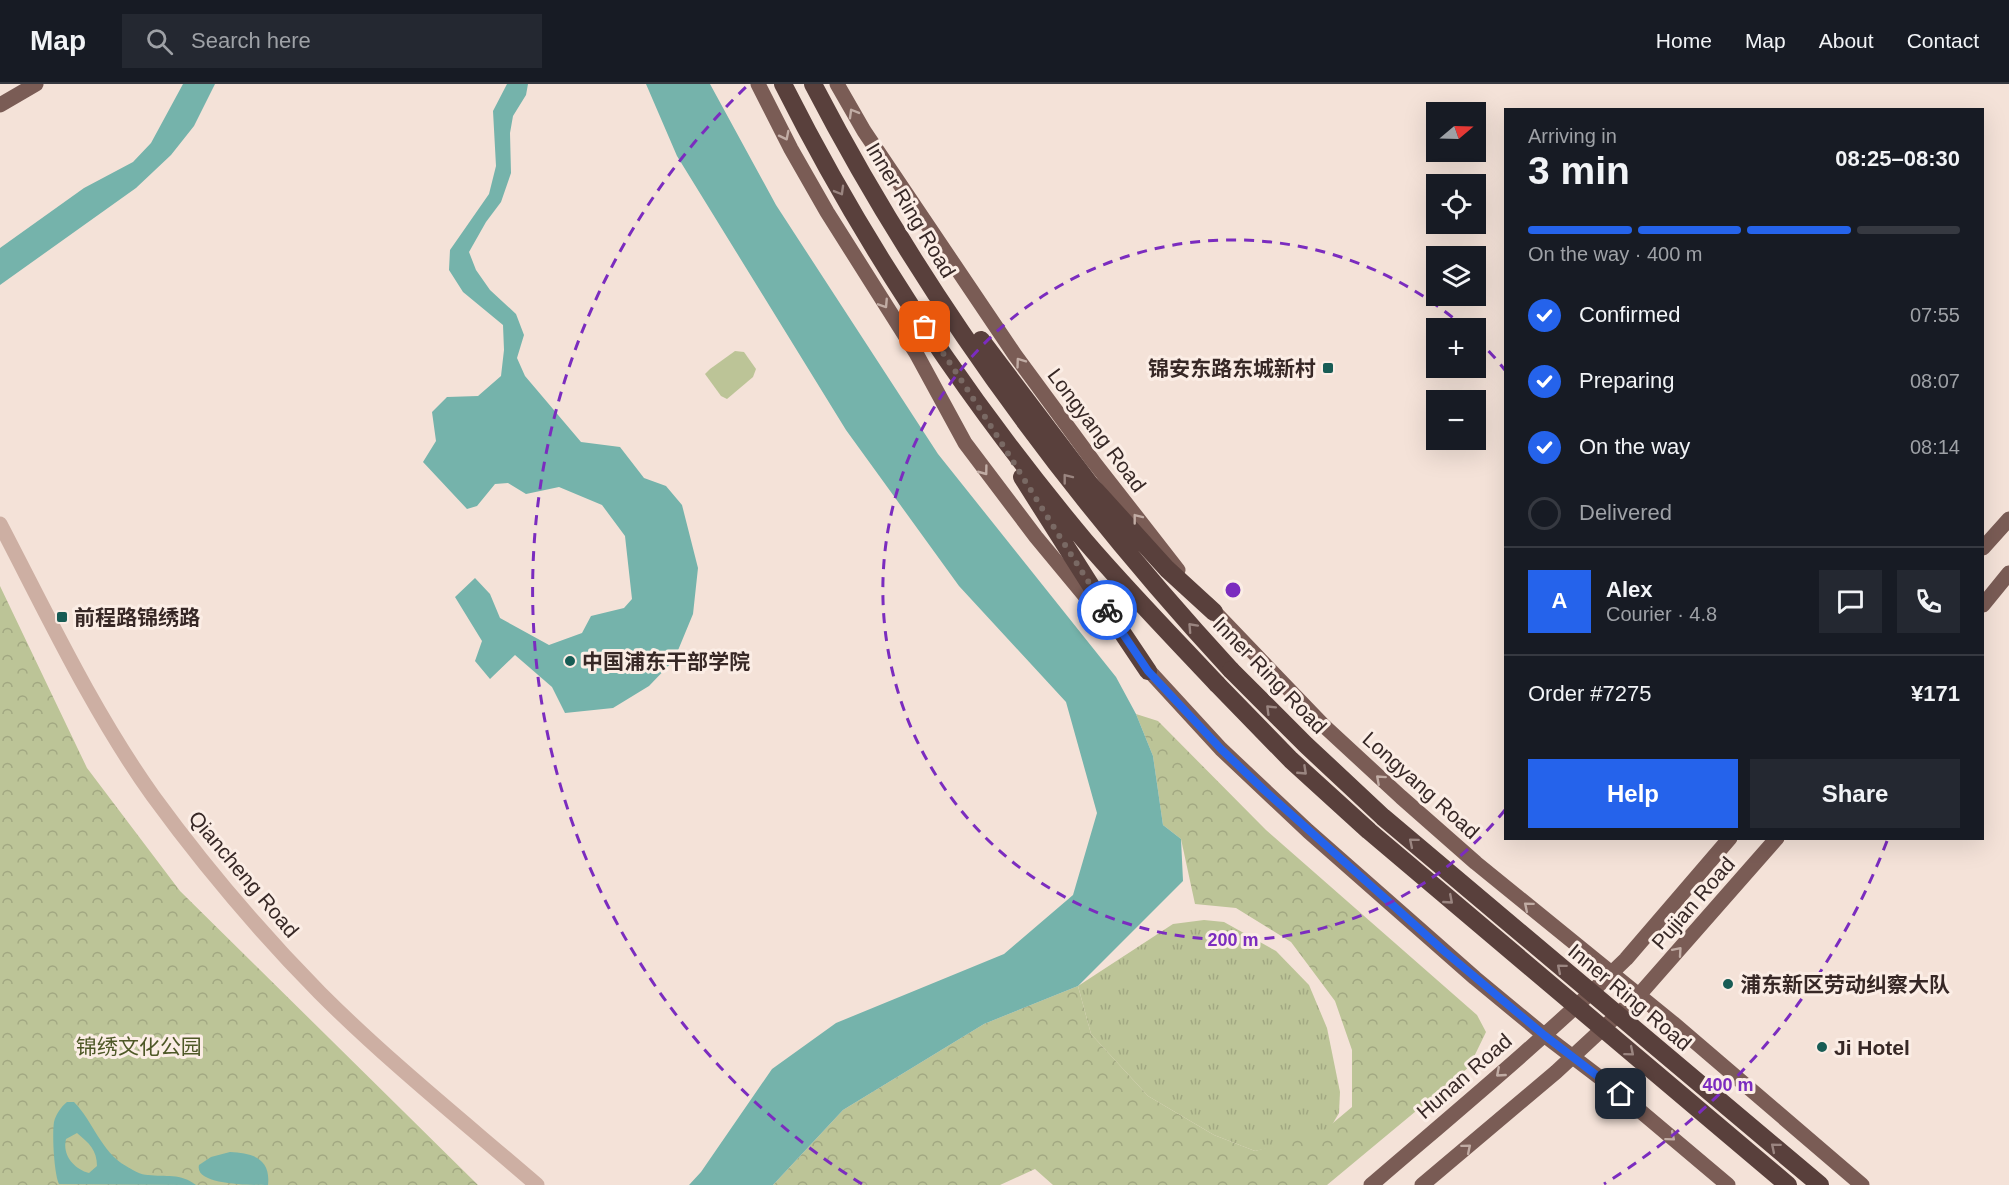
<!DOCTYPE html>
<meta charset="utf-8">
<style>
:root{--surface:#171b24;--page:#242831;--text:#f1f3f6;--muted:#9ea1a6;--line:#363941;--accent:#2563eb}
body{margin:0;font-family:Arial,"Noto Sans SC",sans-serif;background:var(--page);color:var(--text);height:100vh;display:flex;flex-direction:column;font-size:22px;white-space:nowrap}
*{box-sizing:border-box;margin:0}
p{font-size:20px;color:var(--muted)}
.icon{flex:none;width:33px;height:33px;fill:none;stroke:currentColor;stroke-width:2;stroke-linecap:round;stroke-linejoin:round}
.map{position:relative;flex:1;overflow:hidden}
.details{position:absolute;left:1504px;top:24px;width:480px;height:732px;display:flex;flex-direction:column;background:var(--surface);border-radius:0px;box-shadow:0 6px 24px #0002}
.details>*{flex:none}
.needle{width:39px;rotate:71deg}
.fabs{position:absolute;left:1426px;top:18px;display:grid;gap:12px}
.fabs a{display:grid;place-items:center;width:60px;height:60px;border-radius:0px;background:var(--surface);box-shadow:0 6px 24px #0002;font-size:30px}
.pin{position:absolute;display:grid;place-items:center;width:51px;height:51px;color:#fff;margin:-26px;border-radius:12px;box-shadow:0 3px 9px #0006}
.courier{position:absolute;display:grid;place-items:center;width:60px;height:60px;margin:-30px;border:4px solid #2563eb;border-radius:50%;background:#fff;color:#222;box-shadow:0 2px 8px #0007}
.overview em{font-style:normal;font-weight:600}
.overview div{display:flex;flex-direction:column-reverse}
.overview{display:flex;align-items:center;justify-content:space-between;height:102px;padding:0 24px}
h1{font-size:39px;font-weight:600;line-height:45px}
.bar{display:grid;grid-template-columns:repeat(4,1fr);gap:9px 6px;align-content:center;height:72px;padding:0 24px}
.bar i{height:8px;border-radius:4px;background:var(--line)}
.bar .selected{background:var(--accent)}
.bar p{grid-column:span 4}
.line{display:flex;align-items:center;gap:15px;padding:0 24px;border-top:2px solid var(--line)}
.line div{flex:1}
.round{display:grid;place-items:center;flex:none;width:63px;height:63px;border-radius:0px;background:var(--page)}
ol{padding:0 24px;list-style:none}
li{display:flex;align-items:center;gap:18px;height:66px}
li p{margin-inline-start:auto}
li .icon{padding:6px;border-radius:50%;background:var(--accent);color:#fff;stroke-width:4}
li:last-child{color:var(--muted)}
li i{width:33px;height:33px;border:3px solid var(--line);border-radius:50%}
.button{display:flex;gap:12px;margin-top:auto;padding:12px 24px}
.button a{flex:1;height:69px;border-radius:0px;background:var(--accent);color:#fff;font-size:24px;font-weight:600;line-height:69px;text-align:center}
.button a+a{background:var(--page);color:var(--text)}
header{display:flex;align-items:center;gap:36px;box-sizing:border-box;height:84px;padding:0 30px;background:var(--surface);border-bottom:2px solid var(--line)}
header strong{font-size:28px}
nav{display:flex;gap:33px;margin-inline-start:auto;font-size:21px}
.search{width:420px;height:54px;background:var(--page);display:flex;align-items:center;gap:15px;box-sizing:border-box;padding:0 21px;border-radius:0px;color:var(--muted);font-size:22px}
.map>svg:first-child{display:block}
.grass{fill:url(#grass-tufts)}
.forest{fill:url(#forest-crowns)}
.pitch{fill:#bcc497}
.water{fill:#75b3ab;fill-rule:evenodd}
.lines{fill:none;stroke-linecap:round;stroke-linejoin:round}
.minor{stroke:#cdafa3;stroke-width:15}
.major{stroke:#7a5c55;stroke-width:15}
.highway{stroke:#59403c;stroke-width:18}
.highway-bridge{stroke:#59403c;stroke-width:18}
.oneway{stroke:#c1aca4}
.oneway2{stroke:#9a8580}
.done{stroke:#796964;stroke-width:6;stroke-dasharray:0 10.8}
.route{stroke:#2563eb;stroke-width:8}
.ring{fill:none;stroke:#7b2cbf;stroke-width:3;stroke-dasharray:10 8}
.poi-dot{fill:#185c55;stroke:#fbede5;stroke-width:2}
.labels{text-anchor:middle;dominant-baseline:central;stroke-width:6;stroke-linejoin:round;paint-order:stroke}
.street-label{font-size:21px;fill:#372826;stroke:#fbede5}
.poi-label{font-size:21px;font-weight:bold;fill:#372826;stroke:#fbede5;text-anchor:start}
.park-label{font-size:21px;fill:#4e5827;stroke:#fbede5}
.centre{fill:#7b2cbf;stroke:#fbede5;stroke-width:3}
.ring-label{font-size:18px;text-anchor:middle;font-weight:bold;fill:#7b2cbf;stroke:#fbede5;stroke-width:6;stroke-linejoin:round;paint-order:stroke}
</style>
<header>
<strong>Map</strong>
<div class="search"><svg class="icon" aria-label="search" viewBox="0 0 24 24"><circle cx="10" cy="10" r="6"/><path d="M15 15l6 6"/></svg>Search here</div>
<nav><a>Home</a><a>Map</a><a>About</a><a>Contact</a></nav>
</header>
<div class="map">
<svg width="2009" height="1101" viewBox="0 0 2009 1101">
<defs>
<pattern id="grass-tufts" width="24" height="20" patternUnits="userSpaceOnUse" patternTransform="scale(1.5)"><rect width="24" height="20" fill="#bcc497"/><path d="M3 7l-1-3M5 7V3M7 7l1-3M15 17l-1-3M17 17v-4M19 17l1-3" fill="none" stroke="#a2a882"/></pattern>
<pattern id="forest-crowns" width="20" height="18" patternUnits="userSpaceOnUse" patternTransform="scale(1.5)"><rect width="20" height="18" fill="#bcc497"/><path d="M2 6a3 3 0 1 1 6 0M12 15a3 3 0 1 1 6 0" fill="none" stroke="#a2a882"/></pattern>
</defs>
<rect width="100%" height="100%" fill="#f4e2d8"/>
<path class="grass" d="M1204,836L1224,838L1276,867L1309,901L1327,944L1340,1008L1339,1029L1326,1051L1255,1067L1214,1051L1148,1012L1091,950L1078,902L1173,840Z"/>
<path class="forest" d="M0,502L87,684L180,807L478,1101H0Z
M1136,630L1158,637L1266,746L1477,931L1486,948L1469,983L1327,1101H1053L1035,1085L1000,1101H773L843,1026L984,940L1078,902L1091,950L1148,1012L1214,1051L1255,1067L1321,1049L1352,1023V966L1335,917L1291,858L1236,824L1195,820L1181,755L1163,741L1153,672Z"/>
<path class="pitch" d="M735,267L744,268L756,285L753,293L727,315L721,312L705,290L710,285Z"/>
<path class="water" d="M183,0H215L194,42L171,71L136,104L0,201V164L84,104L133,78L151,59Z
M507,0H528L526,11L513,32L510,49L511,89L501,118L486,138L469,168L476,186L490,206L516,230L524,251L517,274L525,292L581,358L620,363L644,394L666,402L682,421L698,484L693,530L674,576L649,602L613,624L565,629L552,603L515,571L490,595L475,577L482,557L455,513L475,494L490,510L500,534L549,561L582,549L591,532L624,524L632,515L625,452L602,421L559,403L526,410L508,399L495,400L477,422L467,425L423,378L436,357L432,328L447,313L478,312L501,292L504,266L503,241L463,208L449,186L450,166L489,110L496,82L493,27Z
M646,0H710L776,121L938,370L1116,593L1136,630L1153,672L1163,741L1181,755L1183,797L1078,902L984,940L843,1026L773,1101H689L701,1088L772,985L836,939L1004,870L1073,811L1097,729L1066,618L959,502L846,346L677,72Z
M67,1018H74C93,1037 101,1068 126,1082C132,1086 141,1091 148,1091C165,1093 181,1089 196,1101L59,1100C54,1089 52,1050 54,1038C56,1030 61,1023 67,1018ZM77,1049C89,1059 97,1066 97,1082L89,1089C74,1085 62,1071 66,1055Z
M230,1068C252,1069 271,1074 268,1101C249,1101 194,1101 199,1081L211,1073Z"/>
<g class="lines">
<path class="minor" d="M0,440C48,532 93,628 153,712C204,782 260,848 320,909C388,977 464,1038 537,1101"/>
<path class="major" d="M758,0L791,65L827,128L916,269L965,359L1036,453L1104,535
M837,0L864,47L1015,271L1093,377L1178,486
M0,21L36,0
M1983,464L2009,435
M1207,520L1323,641L1401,713L1476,779L1673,939L1862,1101
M1983,521L2009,489
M1141,578L1221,665L1308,747L1475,894L1544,951L1607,999L1728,1101
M1371,1101C1457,1027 1545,954 1626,875L1730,754
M1422,1101L1556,988L1639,911L1777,754"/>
<path class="highway" d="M783,0C865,163 968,317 1085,457C1127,506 1173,553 1217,600
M813,0C924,214 1068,409 1231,586
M981,256L1089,399L1167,485L1214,528
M1022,393L1093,505L1148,587"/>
<path class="highway-bridge" d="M1231,586L1306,661L1383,733L1820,1101
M1217,600L1291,676L1369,747L1788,1101"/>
</g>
<defs><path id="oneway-chevron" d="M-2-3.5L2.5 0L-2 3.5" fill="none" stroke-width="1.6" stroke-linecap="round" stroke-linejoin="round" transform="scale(1.5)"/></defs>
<g class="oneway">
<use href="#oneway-chevron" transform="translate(853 29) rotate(-120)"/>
<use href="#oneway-chevron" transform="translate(785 52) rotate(63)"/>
<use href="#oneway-chevron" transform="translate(884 220) rotate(57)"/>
<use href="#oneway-chevron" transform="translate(1020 278) rotate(-126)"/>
<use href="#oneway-chevron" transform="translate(984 387) rotate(53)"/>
<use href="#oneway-chevron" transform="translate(1137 434) rotate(-128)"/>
<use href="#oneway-chevron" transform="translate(1380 695) rotate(-138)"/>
<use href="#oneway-chevron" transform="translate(1528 822) rotate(-140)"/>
<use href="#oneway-chevron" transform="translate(1678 867) rotate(-49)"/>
<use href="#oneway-chevron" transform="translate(1500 989) rotate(139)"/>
<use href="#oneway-chevron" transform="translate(1671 1053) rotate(40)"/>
<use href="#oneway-chevron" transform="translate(1467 1064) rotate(-40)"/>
</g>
<g class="oneway2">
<use href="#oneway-chevron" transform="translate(840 107) rotate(60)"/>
<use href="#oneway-chevron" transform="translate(1067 394) rotate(-128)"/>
<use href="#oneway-chevron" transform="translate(1192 543) rotate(-133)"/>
<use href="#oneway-chevron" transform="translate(1270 625) rotate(-135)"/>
<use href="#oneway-chevron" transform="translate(1303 687) rotate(43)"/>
<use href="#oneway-chevron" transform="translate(1413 758) rotate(-140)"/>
<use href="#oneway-chevron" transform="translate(1449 816) rotate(41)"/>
<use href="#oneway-chevron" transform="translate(1561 884) rotate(-140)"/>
<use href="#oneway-chevron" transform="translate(1630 968) rotate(40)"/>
<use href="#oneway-chevron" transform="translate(1775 1063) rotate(-140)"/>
</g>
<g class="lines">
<path class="done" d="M925,243C990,335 1045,433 1107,526"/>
<path class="route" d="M1107,526L1148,587L1221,665L1264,706L1444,867L1544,951L1621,1010"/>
</g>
<g class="ring">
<path d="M1505 726A350 350 0 1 1 1465 244M1476 254A350 350 0 0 1 1505 286"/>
<path d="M1887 757A700 700 0 0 1 1604 1100M862 1100A700 700 0 0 1 747 2"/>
</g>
<g class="poi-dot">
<rect x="1322" y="278" width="12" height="12" rx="3"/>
<rect x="56" y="527" width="12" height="12" rx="3"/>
<circle cx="570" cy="577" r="6"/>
<circle cx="1728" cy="900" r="6"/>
<circle cx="1822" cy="963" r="6"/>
</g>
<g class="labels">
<g class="street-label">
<text transform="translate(911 126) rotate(59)">Inner Ring Road</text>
<text transform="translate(1097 346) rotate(53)">Longyang Road</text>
<text transform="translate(1270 591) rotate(46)">Inner Ring Road</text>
<text transform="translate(1421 701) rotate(42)">Longyang Road</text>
<text transform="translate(244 790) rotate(50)">Qiancheng Road</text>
<text transform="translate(1693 819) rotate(-49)">Pujian Road</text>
<text transform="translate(1630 913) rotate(40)">Inner Ring Road</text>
<text transform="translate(1464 992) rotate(-41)">Hunan Road</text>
</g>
<g class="poi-label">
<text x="1316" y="284" text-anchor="end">锦安东路东城新村</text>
<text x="74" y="533">前程路锦绣路</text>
<text x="582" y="577">中国浦东干部学院</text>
<text x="1740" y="900">浦东新区劳动纠察大队</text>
<text x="1834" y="963">Ji Hotel</text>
</g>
<g class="park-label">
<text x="139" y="962">锦绣文化公园</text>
</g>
</g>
<circle cx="1233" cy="506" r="9" class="centre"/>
<g class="ring-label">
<text x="1233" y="862">200 m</text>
<text x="1728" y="1007">400 m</text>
</g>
</svg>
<div class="fabs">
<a><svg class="needle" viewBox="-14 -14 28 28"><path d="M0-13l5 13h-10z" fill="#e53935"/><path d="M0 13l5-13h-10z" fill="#9ea1a6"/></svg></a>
<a><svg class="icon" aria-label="locate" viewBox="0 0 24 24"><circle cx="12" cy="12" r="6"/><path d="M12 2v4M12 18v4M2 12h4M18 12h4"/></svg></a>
<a><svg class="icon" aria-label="layers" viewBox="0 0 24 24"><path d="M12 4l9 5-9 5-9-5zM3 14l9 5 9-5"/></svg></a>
<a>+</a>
<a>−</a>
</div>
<div class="pin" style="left:925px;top:243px;background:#ea580c"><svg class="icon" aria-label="bag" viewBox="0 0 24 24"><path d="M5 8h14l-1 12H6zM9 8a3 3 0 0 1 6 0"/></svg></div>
<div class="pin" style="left:1621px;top:1010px;background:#1f2937"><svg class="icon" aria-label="home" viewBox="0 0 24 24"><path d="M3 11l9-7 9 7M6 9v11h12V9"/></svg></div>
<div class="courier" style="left:1107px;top:526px"><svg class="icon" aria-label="bike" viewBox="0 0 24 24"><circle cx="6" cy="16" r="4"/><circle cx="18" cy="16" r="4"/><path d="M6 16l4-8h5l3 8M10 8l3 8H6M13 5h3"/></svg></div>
<section class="details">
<div class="overview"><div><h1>3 min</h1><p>Arriving in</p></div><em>08:25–08:30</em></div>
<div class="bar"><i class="selected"></i><i class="selected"></i><i class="selected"></i><i></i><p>On the way · 400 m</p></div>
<ol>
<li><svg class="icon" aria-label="check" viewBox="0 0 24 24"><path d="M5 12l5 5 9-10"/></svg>Confirmed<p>07:55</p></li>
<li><svg class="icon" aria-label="check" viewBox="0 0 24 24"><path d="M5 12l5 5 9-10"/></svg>Preparing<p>08:07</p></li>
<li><svg class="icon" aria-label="check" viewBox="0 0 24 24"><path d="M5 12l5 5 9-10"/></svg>On the way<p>08:14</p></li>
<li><i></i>Delivered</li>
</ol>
<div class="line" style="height:108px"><b class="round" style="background:var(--accent);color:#fff">A</b><div><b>Alex</b><p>Courier · 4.8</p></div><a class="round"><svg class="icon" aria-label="chat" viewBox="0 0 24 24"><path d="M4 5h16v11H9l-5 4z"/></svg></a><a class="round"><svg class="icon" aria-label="phone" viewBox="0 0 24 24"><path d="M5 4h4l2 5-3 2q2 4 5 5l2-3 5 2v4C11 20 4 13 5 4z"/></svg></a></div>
<div class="line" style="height:78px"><div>Order #7275</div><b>¥171</b></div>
<div class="button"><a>Help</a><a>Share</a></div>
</section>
</div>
